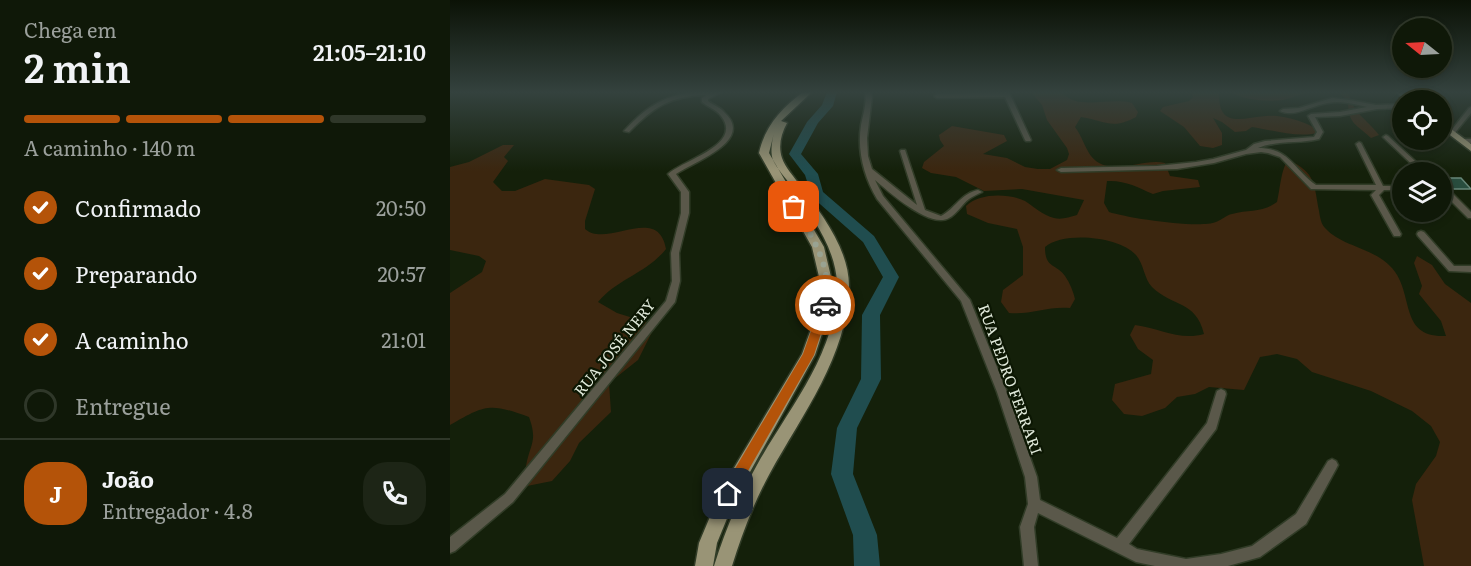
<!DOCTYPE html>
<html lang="pt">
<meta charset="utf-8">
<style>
:root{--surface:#0f1808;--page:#1d2516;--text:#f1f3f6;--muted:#9ba09c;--line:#2f3729;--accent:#b45309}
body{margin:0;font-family:Literata,serif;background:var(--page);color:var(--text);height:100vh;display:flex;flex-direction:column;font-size:22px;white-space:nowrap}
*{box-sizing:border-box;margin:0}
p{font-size:20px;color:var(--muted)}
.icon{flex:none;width:33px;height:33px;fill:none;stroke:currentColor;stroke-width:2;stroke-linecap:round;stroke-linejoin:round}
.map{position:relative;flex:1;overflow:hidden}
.details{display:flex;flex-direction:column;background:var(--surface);width:450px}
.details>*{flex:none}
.needle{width:39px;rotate:288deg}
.controls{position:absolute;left:942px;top:18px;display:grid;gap:12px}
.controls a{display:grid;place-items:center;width:60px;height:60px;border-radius:50%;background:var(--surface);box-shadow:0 3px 9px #0003,0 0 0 2px var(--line);font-size:30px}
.pin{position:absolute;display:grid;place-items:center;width:51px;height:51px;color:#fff;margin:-26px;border-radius:12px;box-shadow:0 3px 9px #0006}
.courier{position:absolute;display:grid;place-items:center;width:60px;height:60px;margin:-30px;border:4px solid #b45309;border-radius:50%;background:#fff;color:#222;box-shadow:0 2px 8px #0007}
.head em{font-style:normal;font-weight:600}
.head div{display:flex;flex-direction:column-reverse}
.head{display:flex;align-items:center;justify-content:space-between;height:102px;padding:0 24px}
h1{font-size:39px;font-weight:600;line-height:45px}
.bar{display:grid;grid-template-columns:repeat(4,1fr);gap:9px 6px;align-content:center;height:72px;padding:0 24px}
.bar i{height:8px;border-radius:4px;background:var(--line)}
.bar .on{background:var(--accent)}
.bar p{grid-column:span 4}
.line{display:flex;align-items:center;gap:15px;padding:0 24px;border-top:2px solid var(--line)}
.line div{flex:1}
.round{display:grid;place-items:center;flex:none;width:63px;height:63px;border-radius:24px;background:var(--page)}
ol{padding:0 24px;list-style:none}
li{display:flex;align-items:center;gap:18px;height:66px}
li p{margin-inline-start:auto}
li .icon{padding:6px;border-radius:50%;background:var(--accent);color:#fff;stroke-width:4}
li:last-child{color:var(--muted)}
li i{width:33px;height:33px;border:3px solid var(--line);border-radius:50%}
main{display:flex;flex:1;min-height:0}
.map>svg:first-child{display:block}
.green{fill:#3b260f}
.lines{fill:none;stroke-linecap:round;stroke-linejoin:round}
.river{fill:#204d4f;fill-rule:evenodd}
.building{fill:#294d3e;stroke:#678779;stroke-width:1.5}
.minor-casing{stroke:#313c27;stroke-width:3}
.major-casing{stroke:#313c27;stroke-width:3}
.minor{fill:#5a584a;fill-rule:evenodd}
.major{fill:#999476;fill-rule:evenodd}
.route{fill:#b45309}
.done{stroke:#99a392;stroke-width:6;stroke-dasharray:0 10.8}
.labels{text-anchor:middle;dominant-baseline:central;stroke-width:4.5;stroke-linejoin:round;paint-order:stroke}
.street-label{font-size:15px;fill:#e1eadb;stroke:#0c1703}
</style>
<main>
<section class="details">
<div class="head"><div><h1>2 min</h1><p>Chega em</p></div><em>21:05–21:10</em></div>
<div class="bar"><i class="on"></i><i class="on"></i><i class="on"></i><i></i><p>A caminho · 140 m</p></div>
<ol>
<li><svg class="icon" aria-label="check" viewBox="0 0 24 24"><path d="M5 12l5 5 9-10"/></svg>Confirmado<p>20:50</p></li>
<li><svg class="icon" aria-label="check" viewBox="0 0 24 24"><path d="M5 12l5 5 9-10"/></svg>Preparando<p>20:57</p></li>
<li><svg class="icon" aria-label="check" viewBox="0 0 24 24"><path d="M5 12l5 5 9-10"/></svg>A caminho<p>21:01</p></li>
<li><i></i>Entregue</li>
</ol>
<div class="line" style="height:108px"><b class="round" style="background:var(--accent);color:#fff">J</b><div><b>João</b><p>Entregador · 4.8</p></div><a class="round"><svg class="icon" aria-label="phone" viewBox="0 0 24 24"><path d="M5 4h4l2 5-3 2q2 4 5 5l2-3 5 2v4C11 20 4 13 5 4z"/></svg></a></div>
</section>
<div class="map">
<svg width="1021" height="566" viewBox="0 0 1021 566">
<rect width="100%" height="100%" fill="#14200a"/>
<path class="green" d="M581,92H612C626,111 659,97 682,103L688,112L686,117C662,130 656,121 631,117L625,127C632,136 635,148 641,156C659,179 693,157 715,163L720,176L748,180L750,187L713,191L703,194C687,187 675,180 657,181L654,203L659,212C677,218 749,229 766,222C772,220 776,215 782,214C799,209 812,213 827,202C830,190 831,169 838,160C866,172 864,185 869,211C870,217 871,224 875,228C892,247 923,247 942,268C965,294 948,338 996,336L991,321L969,294L972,286L964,263L967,256L982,265L995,284L1021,303V566H974L962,500L966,484L986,456L990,442L981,426L962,411L921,391L862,372L847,359L827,354L810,357L794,390L759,387L745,394L727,397L715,408L692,416L674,414L662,400L665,384L701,374L703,360L688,349L680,335L685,325C709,328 730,341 754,334C746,300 722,307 702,287C694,279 694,264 686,255C669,236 613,231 595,247C595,269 606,263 615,276C620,283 623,291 625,299L620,308C598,306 580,315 559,313L551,302L553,290L573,275V247L567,229L538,223L517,214L516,206C529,193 558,193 575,201C584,207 593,215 604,218C612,220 619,217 627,215L634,200L572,189L534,191L506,177L481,173L472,168L474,162L494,146L490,140L489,135L502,126L554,135L557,141L533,154L557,158L575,167L588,169H600L617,160L619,154L617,148L597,120L592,105Z
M741,92H769C768,129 791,118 816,116C830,114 860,122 870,132C851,139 822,130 802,127L796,131L785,132L772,122L763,118L772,133V145L763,148L750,146L734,127L710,111L713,107L739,101L743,97Z
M781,92H860C851,94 842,98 833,100C817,102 794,100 781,92Z
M888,92H899C901,112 918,120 929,135L921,138C906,124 898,124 898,101Z
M53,145H64L54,157L58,161L43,182L52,191H65L95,179L139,185L145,189L135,221V229C157,249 208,203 216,249C197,273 167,279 148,302L167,313L196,322L202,332L188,360L159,383L161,412L129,443L120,461L102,481L77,486C77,480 75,472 76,466C80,443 88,442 79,417C40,403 36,404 0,425V293L32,272L36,261L29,256L0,250V167L19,162Z"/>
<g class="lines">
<path class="river" d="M377,92H387L383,106L368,123L351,154L368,174L373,192L424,236L449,277L430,315L431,379L407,428L403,474L427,535L430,566H404L403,535L381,474L387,428L411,379L412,315L433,277L413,242L362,197L355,175L339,154L357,122L372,105Z"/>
</g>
<path class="building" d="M992,178H1011L1021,189H1001L997,184H992Z"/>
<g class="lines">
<g class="minor-casing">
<path id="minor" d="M241,92H272L258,99V101C263,105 270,107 274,112C306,141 243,162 226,174L239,192V213L229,253L230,281L225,302L63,502L5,551L0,553V537L55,494L216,301L222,281L221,253L231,213V192L218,174C233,160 294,145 271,116C267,110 258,107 252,102V98L256,95C220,96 204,107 179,132L174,131C194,109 211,97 241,92Z
M415,92H421L422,97L417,138L418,156L422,169L467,205L450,151L451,150H455L475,210L491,216C506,208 510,194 528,190L532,192C528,194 523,196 519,199C512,204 507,214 499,218C480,229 439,192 425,180L433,196L520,300L557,392L587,477L590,500L667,538L757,423L766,394L767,391L771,389L775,391L776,394L766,429L679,544L687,549L736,559L771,554L802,546L846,514L878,461L882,459L886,461L888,465L886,469L856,524L810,557L778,566H705L686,562L588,513L584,527L588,566H574L570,527L578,504L575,477L547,392L511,301L427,199C414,177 407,151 411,125C413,114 417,104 415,92Z
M553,92H559L581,140L580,141H576L575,140L555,97L487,98L484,96L487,94Z
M882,98L900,100L926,105L952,104V108L927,109L890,116L865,117L873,132L869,139C849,144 827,140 808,148C840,148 843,169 866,185H926L906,144L909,142L911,143L933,186H952V190H934L929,195L951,234L950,236H944L921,195L926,190L861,189L830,157L818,153L811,152L796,154L764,163L727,169L611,172L607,170L611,168L707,166L746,162L763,159L796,150L804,144L815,141L864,137L867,132L858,116L861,114L890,112L917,107C904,104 891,100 878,103C862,105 845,118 830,111L833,109L849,108Z
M1021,107V113L1004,134H1000V132L1019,108Z
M936,135L938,136L977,172H970L934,138L933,137Z
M1012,139H1021V143L1010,142L1009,141Z
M992,186H995L1021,212V218H1018L992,192Z
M971,231L974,232L1004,266H1021V272L999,271L968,236L967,234L968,232Z"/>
</g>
<g class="major-casing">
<path id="major" d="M353,92H362L331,121L337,123C331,134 328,146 332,158C335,167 344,177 350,185C371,213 399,249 399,286C398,355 352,415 320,473C304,502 292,534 282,566H264C275,531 289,497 307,465C338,409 388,352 387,284C386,248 361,215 341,186C336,178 327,169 323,160C320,152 322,141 324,133L319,153L374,247L382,281L383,301L365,355L285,499L267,543L263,566H245L249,543L272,488L352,354L371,301L370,281L362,247L309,153C315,126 331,109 353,92Z
M945,92H954L964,100H956Z
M992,122L1021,144V151L992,129Z"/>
</g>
<use href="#minor" class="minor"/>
<use href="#major" class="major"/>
</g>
<linearGradient id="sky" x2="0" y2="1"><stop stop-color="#0b1206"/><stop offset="0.54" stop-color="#34423e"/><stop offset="1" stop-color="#34423e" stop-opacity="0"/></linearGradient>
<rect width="1021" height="171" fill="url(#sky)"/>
<path class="route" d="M375,302L380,305L364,355L282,499L278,500L273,499L271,494L273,489L353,354L370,305Z"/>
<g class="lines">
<path class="done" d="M344,207C362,236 384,269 375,305"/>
</g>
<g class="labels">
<g class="street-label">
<text transform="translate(164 347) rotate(-51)">RUA JOSÉ NERY</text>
<text transform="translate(561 379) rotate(70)">RUA PEDRO FERRARI</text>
</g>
</g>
</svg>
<div class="controls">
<a><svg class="needle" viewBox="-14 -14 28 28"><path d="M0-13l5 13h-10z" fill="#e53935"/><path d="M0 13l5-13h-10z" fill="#9ba09c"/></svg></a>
<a><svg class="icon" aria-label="locate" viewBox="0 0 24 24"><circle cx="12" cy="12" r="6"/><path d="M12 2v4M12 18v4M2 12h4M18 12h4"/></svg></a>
<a><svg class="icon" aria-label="layers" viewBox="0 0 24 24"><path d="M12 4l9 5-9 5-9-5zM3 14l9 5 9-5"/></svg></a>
</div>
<div class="pin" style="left:344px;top:207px;background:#ea580c"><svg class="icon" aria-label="bag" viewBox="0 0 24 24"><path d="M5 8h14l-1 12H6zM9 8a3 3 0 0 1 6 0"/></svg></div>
<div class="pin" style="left:278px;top:494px;background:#1f2937"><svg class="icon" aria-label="home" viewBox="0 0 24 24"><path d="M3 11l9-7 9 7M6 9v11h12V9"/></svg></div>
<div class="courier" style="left:375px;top:305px"><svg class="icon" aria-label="car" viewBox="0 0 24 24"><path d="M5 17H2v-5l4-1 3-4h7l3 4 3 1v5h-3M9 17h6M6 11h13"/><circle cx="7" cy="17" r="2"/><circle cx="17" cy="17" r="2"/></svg></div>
</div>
</main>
